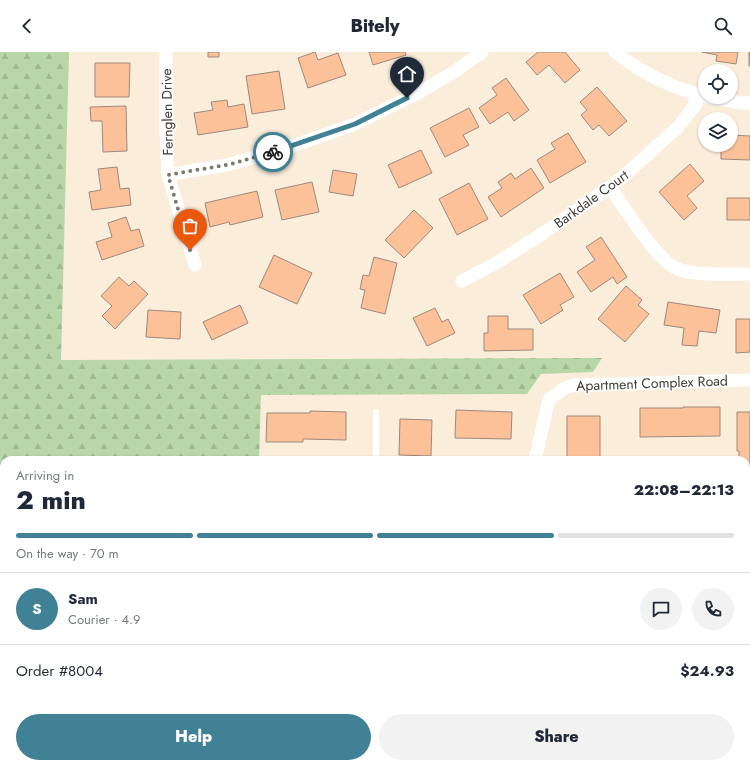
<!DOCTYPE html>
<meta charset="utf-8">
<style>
:root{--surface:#fff;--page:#f2f2f3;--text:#1f2937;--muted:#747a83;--line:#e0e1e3;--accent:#418195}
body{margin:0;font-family:Jost,sans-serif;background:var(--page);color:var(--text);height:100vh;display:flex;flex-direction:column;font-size:15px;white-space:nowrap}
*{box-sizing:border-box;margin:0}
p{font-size:13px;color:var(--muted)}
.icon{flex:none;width:22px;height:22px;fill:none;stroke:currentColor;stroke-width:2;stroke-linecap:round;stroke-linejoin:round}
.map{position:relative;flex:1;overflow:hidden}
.sheet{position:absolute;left:0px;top:404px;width:750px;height:312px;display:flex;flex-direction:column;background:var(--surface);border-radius:12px 12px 0 0;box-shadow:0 1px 3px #0004}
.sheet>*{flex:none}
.fabs{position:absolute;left:698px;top:12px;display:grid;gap:8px}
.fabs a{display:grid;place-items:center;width:40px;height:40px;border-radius:50%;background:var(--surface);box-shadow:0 1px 3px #0004;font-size:20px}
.pin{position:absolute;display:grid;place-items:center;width:34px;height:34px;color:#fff;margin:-41px -17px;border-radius:50% 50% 50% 0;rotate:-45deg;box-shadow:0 0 4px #0007}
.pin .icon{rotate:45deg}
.courier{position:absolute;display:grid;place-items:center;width:40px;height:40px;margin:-20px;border:3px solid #418195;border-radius:50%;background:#fff;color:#222;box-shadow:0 1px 5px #0007}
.summary em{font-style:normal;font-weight:800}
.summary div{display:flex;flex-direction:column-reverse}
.summary{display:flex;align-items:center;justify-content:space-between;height:68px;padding:0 16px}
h1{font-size:26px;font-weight:800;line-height:30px}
.bar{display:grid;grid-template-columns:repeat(4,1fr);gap:6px 4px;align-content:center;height:48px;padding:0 16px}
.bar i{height:5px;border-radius:3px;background:var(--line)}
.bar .current{background:var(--accent)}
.bar p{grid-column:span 4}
.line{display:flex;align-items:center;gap:10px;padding:0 16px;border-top:1px solid var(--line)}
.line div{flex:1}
.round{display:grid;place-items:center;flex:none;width:42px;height:42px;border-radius:21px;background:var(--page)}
.action{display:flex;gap:8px;margin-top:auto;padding:8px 16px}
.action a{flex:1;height:46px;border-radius:24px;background:var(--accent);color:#fff;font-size:16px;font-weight:800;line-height:46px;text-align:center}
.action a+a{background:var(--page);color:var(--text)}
header{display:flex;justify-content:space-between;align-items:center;height:52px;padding:0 16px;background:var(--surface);font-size:18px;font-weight:800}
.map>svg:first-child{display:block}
.forest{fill:url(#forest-firs)}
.building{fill:#fdc19a;stroke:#9c897d}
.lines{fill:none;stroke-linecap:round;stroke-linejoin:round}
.service{stroke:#fff;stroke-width:6}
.minor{stroke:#fff;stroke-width:13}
.done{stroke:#80796e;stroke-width:4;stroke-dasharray:0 7.2}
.route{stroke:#418195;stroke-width:5}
.labels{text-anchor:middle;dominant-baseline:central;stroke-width:3.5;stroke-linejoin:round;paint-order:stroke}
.street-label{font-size:14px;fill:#3f3a33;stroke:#fff}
</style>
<header><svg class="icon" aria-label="back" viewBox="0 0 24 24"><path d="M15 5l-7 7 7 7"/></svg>Bitely<svg class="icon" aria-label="search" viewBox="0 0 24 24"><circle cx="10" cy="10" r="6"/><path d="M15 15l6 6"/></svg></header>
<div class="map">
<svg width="750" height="716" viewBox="0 0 750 716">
<defs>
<pattern id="forest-firs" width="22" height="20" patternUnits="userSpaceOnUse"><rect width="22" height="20" fill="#b8d7a8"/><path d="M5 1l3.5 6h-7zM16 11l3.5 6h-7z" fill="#9fb991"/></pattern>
</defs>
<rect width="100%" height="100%" fill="#faeedb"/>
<path class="forest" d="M0,0H69L61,308L602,306L593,320L541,322L527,342L261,343L259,408H4V712H250V716L0,712Z"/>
<path class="building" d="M208,0H219V5H208Z
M315,0L318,8L338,1L346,23L308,36L298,6Z
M369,0H405L406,3L373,13Z
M538,0H565L580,18L565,31L549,13L537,23L526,10Z
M702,0H738L736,12L716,9L717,3Z
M749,0H750V14H749Z
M95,11H130L129,45H95Z
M279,19L285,57L252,62L246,24Z
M506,26L529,58L514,69L508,60L490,72L479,56L497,43L492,36Z
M597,35L627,69L609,84L599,73L593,78L581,63L587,58L580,50Z
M227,48L228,55L244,52L248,75L198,83L194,61L213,58L211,50Z
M126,54L127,99L103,100L102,69H91L90,55Z
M469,56L479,75L463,83L469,93L445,105L430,76Z
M568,81L586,110L550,131L537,108L555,97L551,91Z
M731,83L750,84V108L721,107V93H731Z
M421,98L432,121L399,136L388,113Z
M690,112L704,129L687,144L697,156L684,168L659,140Z
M117,115L120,137L129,136L131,153L92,158L89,140L101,138L98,117Z
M531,116L544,136L501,165L488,145L502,136L498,130L511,121L515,127Z
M333,118L357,122L353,144L329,140Z
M312,130L319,160L282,168L275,138Z
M469,131L488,167L457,183L439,147Z
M257,139L263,165L230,173L229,170L210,175L205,151Z
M727,146H750V168H727Z
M414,158L433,176L404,206L385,188Z
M126,165L131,179L139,177L144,194L102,208L96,190L112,185L108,171Z
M601,185L627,225L617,232L613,225L591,240L577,220L595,208L586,195Z
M274,203L312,221L297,252L259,235Z
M374,205L397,211L385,262L361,256L365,238L360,237L363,223L369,224Z
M560,221L574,245L560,253L563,258L541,272L523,243Z
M119,225L129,234L134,229L148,242L115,277L102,264L112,254L101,244Z
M626,234L642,248L638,253L649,262L625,290L598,267Z
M668,250L720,258L716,281L699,279L697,294L682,293L684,276L664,273Z
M240,253L248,271L212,288L203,270Z
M435,256L442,270L448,267L455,281L427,294L413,266Z
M148,258L181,260L180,287L146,285Z
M488,264H508V277H533V298L484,299V281H488Z
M736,267H750V300L736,301Z
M683,355H720V384L640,385V356H683Z
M456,358L512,360L511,387L455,386Z
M310,359L346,360V388L303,387V390H266L267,361H310Z
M737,360H750V438H746V408H739V399H737Z
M567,364H600V408H567Z
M400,367L432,368L431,404L399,403Z
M748,613H750V643H748Z"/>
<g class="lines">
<path class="service" d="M376,408V360"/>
<path class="minor" d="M166,0V80L168,123L195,213
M615,0C642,21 672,36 705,44
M708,45L741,51H750
M168,123L231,112L293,94L355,72L420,40L454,20L482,0
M610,135C625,156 657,210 680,218C697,224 731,222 750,222
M462,229L498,210L545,180L610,135L624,124L678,75L696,52L693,41
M535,408L549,347L565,336L574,333L750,328
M746,588H750
M746,703H750"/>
</g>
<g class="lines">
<path class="done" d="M190,198L168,123L231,112L273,100"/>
<path class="route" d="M273,100L355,72L407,46"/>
</g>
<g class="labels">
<g class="street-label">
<text transform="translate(167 60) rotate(-91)">Fernglen Drive</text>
<text transform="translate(591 147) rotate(-36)">Barkdale Court</text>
<text transform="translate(652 331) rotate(-2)">Apartment Complex Road</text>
</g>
</g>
</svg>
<div class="fabs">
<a><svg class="icon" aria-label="locate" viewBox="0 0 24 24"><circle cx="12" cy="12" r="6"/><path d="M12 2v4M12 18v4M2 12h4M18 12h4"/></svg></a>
<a><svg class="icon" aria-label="layers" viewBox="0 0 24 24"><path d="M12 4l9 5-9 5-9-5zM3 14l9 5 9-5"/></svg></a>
</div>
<div class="pin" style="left:190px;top:198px;background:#ea580c"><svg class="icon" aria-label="bag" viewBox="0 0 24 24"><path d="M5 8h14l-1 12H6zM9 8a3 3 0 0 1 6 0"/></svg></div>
<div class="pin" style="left:407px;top:46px;background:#1f2937"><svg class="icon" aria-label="home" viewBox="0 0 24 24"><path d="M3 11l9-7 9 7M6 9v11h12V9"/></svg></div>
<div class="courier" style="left:273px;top:100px"><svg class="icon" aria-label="bike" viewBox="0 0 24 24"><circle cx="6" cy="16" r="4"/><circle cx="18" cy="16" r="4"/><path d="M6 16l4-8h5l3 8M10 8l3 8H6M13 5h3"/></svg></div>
<section class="sheet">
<div class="summary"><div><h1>2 min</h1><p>Arriving in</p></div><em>22:08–22:13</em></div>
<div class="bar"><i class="current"></i><i class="current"></i><i class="current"></i><i></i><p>On the way · 70 m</p></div>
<div class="line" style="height:72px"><b class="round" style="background:var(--accent);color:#fff">S</b><div><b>Sam</b><p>Courier · 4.9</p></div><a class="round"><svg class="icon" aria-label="chat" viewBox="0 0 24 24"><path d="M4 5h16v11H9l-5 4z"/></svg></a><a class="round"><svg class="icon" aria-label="phone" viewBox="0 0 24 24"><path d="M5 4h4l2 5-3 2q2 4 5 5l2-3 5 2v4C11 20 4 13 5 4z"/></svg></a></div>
<div class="line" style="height:52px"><div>Order #8004</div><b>$24.93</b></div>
<div class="action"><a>Help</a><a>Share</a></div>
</section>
</div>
